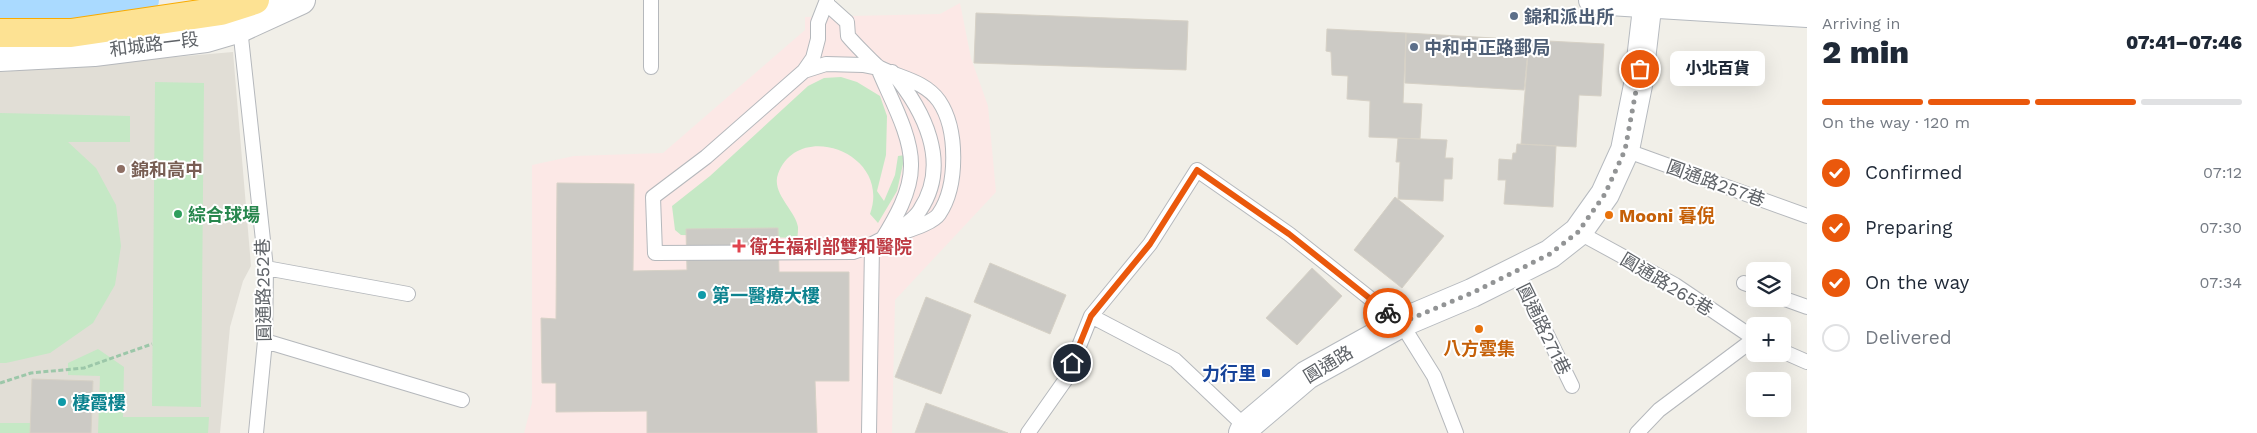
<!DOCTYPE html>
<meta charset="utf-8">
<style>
:root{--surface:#fff;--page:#f2f2f3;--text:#1f2937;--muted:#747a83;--line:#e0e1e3;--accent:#ea580c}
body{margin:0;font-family:"Work Sans","Noto Sans TC",sans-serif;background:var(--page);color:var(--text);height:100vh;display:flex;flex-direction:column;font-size:19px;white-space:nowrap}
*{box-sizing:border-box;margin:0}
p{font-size:16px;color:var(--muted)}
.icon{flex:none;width:28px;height:28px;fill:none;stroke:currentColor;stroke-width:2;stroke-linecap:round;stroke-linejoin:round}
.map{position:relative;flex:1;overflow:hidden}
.details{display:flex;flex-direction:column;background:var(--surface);width:450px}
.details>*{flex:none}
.tools{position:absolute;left:1746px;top:262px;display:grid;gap:10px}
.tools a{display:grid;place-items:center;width:45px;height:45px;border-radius:8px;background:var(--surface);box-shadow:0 5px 20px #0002;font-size:25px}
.pin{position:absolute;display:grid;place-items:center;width:42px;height:42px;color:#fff;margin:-21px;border:2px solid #fff;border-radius:50%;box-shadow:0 1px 5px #0007}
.courier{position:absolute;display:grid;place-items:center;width:50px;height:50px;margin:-25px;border:4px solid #ea580c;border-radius:50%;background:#fff;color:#222;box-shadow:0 1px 6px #0007}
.bubble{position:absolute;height:35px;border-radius:8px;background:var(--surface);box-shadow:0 5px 20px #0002;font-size:16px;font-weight:800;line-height:35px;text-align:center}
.head em{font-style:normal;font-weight:800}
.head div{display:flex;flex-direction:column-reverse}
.head{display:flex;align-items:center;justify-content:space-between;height:85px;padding:0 15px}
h1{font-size:32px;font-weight:800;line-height:38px}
.bar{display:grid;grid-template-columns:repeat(4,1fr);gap:8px 5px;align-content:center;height:60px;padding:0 15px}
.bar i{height:6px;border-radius:4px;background:var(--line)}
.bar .current{background:var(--accent)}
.bar p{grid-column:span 4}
ol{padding:0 15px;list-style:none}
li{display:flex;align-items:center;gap:15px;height:55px}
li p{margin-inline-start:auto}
li .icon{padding:5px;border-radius:50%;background:var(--accent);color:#fff;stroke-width:4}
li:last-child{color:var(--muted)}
li i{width:28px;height:28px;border:2px solid var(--line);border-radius:50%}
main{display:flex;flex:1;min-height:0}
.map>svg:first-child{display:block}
.education{fill:#e1ded6}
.medical{fill:#fce8e6}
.green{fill:#c5e8c5}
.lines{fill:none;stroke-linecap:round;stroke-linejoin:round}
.canal{stroke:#aadaff;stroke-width:26}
.building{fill:#cccac5;stroke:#d6d1c6}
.lane-casing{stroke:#b5b8bc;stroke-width:16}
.street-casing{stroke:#b5b8bc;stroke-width:30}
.secondary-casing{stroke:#b6babf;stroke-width:30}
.highway-casing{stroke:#f9ab00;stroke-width:30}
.path{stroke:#9cc7a9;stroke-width:3;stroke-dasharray:5 2.5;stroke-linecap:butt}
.lane{stroke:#fff;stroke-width:14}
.street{stroke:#fff;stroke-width:28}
.secondary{stroke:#fff;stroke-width:28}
.highway{stroke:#fde293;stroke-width:28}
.done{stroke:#929495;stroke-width:5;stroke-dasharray:0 9}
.route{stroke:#ea580c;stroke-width:6}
.service-dot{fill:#5c6f8a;stroke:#fff;stroke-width:2}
.education-dot{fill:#8d6e63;stroke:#fff;stroke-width:2}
.leisure-dot{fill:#2e9e5b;stroke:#fff;stroke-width:2}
.food-dot{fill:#e8710a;stroke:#fff;stroke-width:2}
.health-dot{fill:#e0444e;stroke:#fff;stroke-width:2}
.culture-dot{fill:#0f9aa8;stroke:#fff;stroke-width:2}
.transit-dot{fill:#1a4fb4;stroke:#fff;stroke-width:2}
.labels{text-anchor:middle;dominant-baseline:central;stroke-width:4;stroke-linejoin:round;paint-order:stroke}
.service-label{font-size:18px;font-weight:bold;fill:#4e5e75;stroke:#fff;text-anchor:start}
.street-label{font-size:18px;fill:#5f6368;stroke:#fff}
.education-label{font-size:18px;font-weight:bold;fill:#785e54;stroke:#fff;text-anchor:start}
.leisure-label{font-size:18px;font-weight:bold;fill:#27864d;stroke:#fff;text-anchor:start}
.food-label{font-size:18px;font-weight:bold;fill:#c56008;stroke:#fff;text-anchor:start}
.health-label{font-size:18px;font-weight:bold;fill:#be3a42;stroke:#fff;text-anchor:start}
.culture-label{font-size:18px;font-weight:bold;fill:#0d838f;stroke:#fff;text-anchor:start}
.transit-label{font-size:18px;font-weight:bold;fill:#164399;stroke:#fff;text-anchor:end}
</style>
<main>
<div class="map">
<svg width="1807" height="433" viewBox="0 0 1807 433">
<rect width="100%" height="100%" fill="#f1efe8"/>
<path class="education" d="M233,52L251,266L243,281L230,327L220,433H0V72Z"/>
<path class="medical" d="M960,3L971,58L988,106L996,192L895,300L892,433H524L532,403V165L574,156L663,153L805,30V17L940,14Z"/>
<path class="green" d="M841,77L857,82L880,96L887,116L886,155L877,191L884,201L895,175L898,156L905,155L897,191L878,223L870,214C892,153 798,119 778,174C771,193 796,211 798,227C798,230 798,235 797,238L681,235L675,230L672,206L710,176L808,86L824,78Z
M155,82L204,83L201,407L152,406Z
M0,113L130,116V142H68L96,168L116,205L121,246L115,285L93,323L50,353L6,363H0Z
M98,349L124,367L123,417H209L208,433H98L100,376L68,375V363Z
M0,423H31L30,433H0Z"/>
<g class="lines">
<path class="canal" d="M0,13L115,8L146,0"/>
</g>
<path class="building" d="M976,13L1188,21L1186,70L974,63Z
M1327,29L1406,33L1403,103L1422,104L1420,139L1369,137L1370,101L1347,99L1348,76L1332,75L1331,52L1326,51Z
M1406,33L1529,40L1524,90L1405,83Z
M1529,40L1604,44L1601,96L1579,95L1576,147L1521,144Z
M1398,138L1447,140L1445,158H1453L1452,179H1444L1443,201L1398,199L1400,162H1396Z
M1517,144L1556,146L1553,207L1504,204L1506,180H1498L1499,159L1512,160L1513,153H1516Z
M557,183L634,184L633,271L687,270L686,229L778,228L779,272H849V381H815L817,433H647V411L556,412V383H542L541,318L556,319Z
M1395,197L1444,236L1402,288L1354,250Z
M990,263L1066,295L1050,334L974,302Z
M1312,268L1342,296L1297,345L1266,318Z
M926,297L971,315L941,394L895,377Z
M32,379L93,381L91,433H30Z
M926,403L1008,433H915Z"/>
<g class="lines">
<g class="lane-casing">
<path id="lane" d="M651,0V67
M827,4L847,22L848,36C852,41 876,66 880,68C900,78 925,81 939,101C958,129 958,186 939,214C933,223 909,230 898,234
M240,28L266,268L265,341L256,433
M804,71L813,58L818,39V23L827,0
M1625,150L1807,216
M1578,232L1675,285L1755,339
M882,240C895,219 911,192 911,166C912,135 889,96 878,68L863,65L826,64L804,71L706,157L653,197L655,253L853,252C870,247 911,225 920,210C951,163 924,110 892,72
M266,268L408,294
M1516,271L1572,386
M1744,283L1755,287
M1782,298L1807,307
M1091,316L1175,360L1250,431
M265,341L462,400
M1782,351L1807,362
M869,433L872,246
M1028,433L1066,379L1091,316L1150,244L1197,170L1289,234L1401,323L1434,376L1456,433
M1637,433L1659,410L1754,339"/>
</g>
<g class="street-casing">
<path id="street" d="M0,57L94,52L206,38L240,28L301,0"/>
</g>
<g class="secondary-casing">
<path id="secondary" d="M1593,0L1807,13
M1243,433L1246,427L1307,375L1401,323L1472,293L1550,254L1578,232L1605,194L1625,150L1638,85L1648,0"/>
</g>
<g class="highway-casing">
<path id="highway" d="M0,33H71L221,11L255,0"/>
</g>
<path class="path" d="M0,383L31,373L84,368L152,344"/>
<use href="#lane" class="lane"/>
<use href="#street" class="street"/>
<use href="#secondary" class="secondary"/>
<use href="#highway" class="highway"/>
</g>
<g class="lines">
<path class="done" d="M1388,313L1401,323L1472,293L1550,254L1578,232L1605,194L1625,150L1640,69"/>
<path class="route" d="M1072,363L1091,316L1150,244L1197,170L1289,234L1388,313"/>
</g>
<g class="service-dot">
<circle cx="1514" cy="16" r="5"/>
<circle cx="1414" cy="47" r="5"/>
</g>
<circle class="education-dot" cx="121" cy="169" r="5"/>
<circle class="leisure-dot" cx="178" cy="214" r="5"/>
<g class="food-dot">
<circle cx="1609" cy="215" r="5"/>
<circle cx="1479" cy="329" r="5"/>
</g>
<path class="health-dot" d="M736.5 238.5h5v5h5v5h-5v5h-5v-5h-5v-5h5z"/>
<g class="culture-dot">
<circle cx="702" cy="295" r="5"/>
<circle cx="62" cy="402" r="5"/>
</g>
<rect class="transit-dot" x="1261" y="368" width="10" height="10" rx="2.5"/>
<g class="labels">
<g class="service-label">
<text x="1524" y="16">錦和派出所</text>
<text x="1424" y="47">中和中正路郵局</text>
</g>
<g class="street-label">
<text transform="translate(154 44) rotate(-7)">和城路一段</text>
<text transform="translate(1716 183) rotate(20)">圓通路257巷</text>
<text transform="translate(1667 284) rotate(31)">圓通路265巷</text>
<text transform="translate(263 290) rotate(-91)">圓通路252巷</text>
<text transform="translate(1544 329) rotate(64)">圓通路271巷</text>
<text transform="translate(1328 364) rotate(-31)">圓通路</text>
</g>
<g class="education-label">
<text x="131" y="169">錦和高中</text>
</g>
<g class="leisure-label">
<text x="188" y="214">綜合球場</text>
</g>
<g class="food-label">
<text x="1619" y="215">Mooni 暮倪</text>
<text x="1479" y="348" text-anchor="middle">八方雲集</text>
</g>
<g class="health-label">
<text x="750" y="246">衛生福利部雙和醫院</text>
</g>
<g class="culture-label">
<text x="712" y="295">第一醫療大樓</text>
<text x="72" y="402">棲霞樓</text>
</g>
<g class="transit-label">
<text x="1256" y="373">力行里</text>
</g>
</g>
</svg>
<div class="tools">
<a><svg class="icon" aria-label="layers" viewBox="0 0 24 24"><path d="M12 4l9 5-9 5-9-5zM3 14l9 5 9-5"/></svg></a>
<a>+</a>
<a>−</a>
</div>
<div class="pin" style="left:1640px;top:69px;background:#ea580c"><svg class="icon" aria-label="bag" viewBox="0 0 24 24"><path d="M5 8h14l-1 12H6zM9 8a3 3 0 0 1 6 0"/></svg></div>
<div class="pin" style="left:1072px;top:363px;background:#1f2937"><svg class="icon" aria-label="home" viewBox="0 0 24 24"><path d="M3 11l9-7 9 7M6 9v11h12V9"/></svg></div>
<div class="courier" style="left:1388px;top:313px"><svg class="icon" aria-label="bike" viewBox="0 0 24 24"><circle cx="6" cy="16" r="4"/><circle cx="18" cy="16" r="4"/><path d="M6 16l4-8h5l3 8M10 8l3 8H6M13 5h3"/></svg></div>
<div class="bubble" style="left:1670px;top:51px;width:95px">小北百貨</div>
</div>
<section class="details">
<div class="head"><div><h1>2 min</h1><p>Arriving in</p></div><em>07:41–07:46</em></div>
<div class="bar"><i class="current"></i><i class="current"></i><i class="current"></i><i></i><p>On the way · 120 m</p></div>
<ol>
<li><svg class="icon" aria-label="check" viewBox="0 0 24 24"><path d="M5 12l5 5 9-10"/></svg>Confirmed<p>07:12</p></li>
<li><svg class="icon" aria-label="check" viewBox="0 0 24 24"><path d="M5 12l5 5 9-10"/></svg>Preparing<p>07:30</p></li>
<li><svg class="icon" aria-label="check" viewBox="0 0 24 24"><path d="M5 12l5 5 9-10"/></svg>On the way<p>07:34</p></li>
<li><i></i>Delivered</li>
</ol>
</section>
</main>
